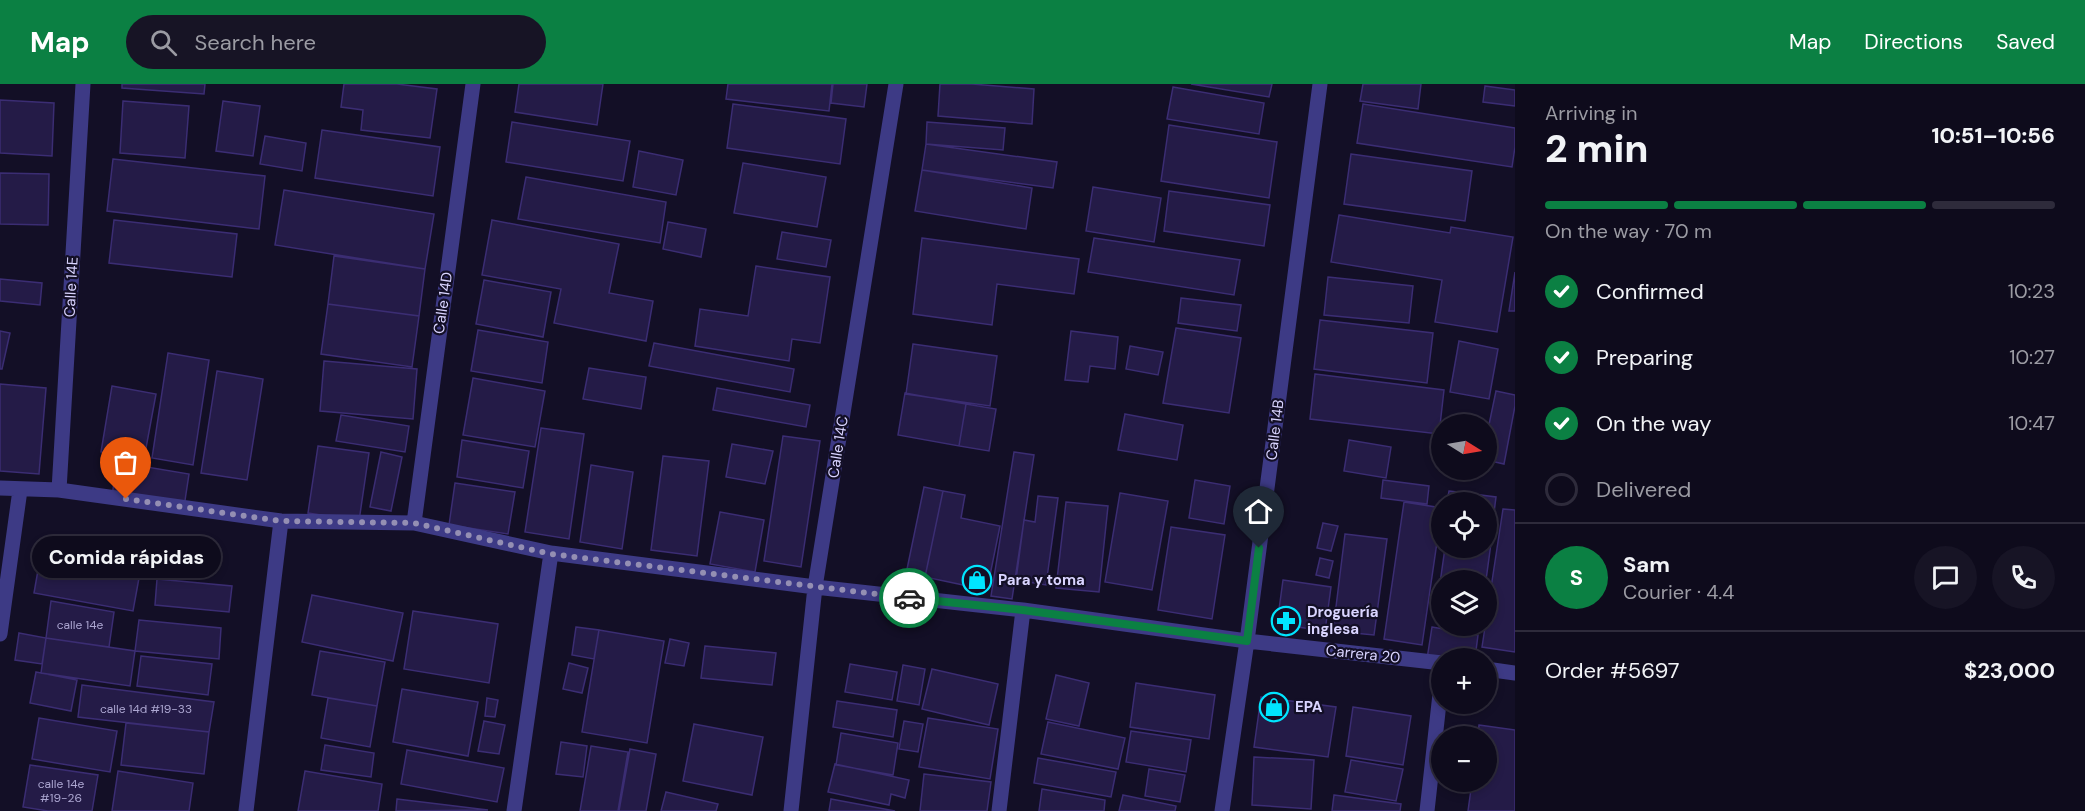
<!DOCTYPE html>
<meta charset="utf-8">
<style>
:root{--surface:#0e0b1c;--page:#171425;--text:#f1f3f6;--muted:#9b9ba3;--line:#2e2b3b;--accent:#0b8043}
body{margin:0;font-family:"DM Sans",sans-serif;background:var(--page);color:var(--text);height:100vh;display:flex;flex-direction:column;font-size:22px;white-space:nowrap}
*{box-sizing:border-box;margin:0}
p{font-size:20px;color:var(--muted)}
.icon{flex:none;width:33px;height:33px;fill:none;stroke:currentColor;stroke-width:2;stroke-linecap:round;stroke-linejoin:round}
.map{position:relative;flex:1;overflow:hidden}
.drawer{display:flex;flex-direction:column;background:var(--surface);width:570px}
.drawer>*{flex:none}
.needle{width:39px;rotate:101deg}
.controls{position:absolute;left:1431px;top:330px;display:grid;gap:12px}
.controls a{display:grid;place-items:center;width:66px;height:66px;border-radius:50%;background:var(--surface);box-shadow:0 3px 9px #0003,0 0 0 2px var(--line);font-size:30px}
.pin{position:absolute;display:grid;place-items:center;width:51px;height:51px;color:#fff;margin:-62px -26px;border-radius:50% 50% 50% 0;rotate:-45deg;box-shadow:0 0 6px #0007}
.pin .icon{rotate:45deg}
.courier{position:absolute;display:grid;place-items:center;width:60px;height:60px;margin:-30px;border:4px solid #0b8043;border-radius:50%;background:#fff;color:#222;box-shadow:0 2px 8px #0007}
.bubble{position:absolute;height:42px;border-radius:21px;background:var(--surface);box-shadow:0 3px 9px #0003,0 0 0 2px var(--line);font-size:20px;font-weight:800;line-height:42px;text-align:center}
.summary em{font-style:normal;font-weight:800}
.summary div{display:flex;flex-direction:column-reverse}
.summary{display:flex;align-items:center;justify-content:space-between;height:102px;padding:0 30px}
h1{font-size:39px;font-weight:800;line-height:45px}
.bar{display:grid;grid-template-columns:repeat(4,1fr);gap:9px 6px;align-content:center;height:72px;padding:0 30px}
.bar i{height:8px;border-radius:4px;background:var(--line)}
.bar .current{background:var(--accent)}
.bar p{grid-column:span 4}
.line{display:flex;align-items:center;gap:15px;padding:0 30px;border-top:2px solid var(--line)}
.line div{flex:1}
.round{display:grid;place-items:center;flex:none;width:63px;height:63px;border-radius:32px;background:var(--page)}
ol{padding:0 30px;list-style:none}
li{display:flex;align-items:center;gap:18px;height:66px}
li p{margin-inline-start:auto}
li .icon{padding:6px;border-radius:50%;background:var(--accent);color:#fff;stroke-width:4}
li:last-child{color:var(--muted)}
li i{width:33px;height:33px;border:3px solid var(--line);border-radius:50%}
header{display:flex;align-items:center;gap:36px;box-sizing:border-box;height:84px;padding:0 30px;background:var(--accent);color:#fff}
header strong{font-size:28px}
nav{display:flex;gap:33px;margin-inline-start:auto;font-size:21px}
.search{width:420px;height:54px;background:var(--page);display:flex;align-items:center;gap:15px;box-sizing:border-box;padding:0 21px;border-radius:33px;color:var(--muted);font-size:22px}
main{display:flex;flex:1;min-height:0}
.map>svg:first-child{display:block}
.building{fill:#241b47;stroke:#3b2d73;stroke-width:1.5}
.lines{fill:none;stroke-linecap:round;stroke-linejoin:round}
.street{stroke:#3d3a85;stroke-width:15}
.done{stroke:#948fb3;stroke-width:6;stroke-dasharray:0 10.8}
.route{stroke:#0b8043;stroke-width:8}
.labels{text-anchor:middle;dominant-baseline:central;stroke-width:4.5;stroke-linejoin:round;paint-order:stroke}
.number-label{font-size:12px;fill:#aca6d1}
.street-label{font-size:15px;fill:#d9d4ff;stroke:#130f26}
.poi-label{font-size:15px;font-weight:bold;fill:#d9d4ff;stroke:#130f26;text-anchor:start}
</style>
<header>
<strong>Map</strong>
<div class="search"><svg class="icon" aria-label="search" viewBox="0 0 24 24"><circle cx="10" cy="10" r="6"/><path d="M15 15l6 6"/></svg>Search here</div>
<nav><a>Map</a><a>Directions</a><a>Saved</a></nav>
</header>
<main>
<div class="map">
<svg width="1515" height="727" viewBox="0 0 1515 727">
<rect width="100%" height="100%" fill="#130f26"/>
<path class="building" d="M122,0H205L204,10L122,4Z
M344,0H397L437,5L430,54L361,46L363,26L341,23Z
M519,0H603L597,41L515,28Z
M728,0H832L829,27L726,15Z
M833,0H867L864,23L831,19Z
M940,0H972L1034,5L1032,40L938,32Z
M1191,0H1272L1269,13Z
M1363,0H1421L1418,25L1360,17Z
M1485,2L1515,6V22L1483,18Z
M1173,3L1264,19L1259,50L1167,35Z
M0,16L54,19L52,72L0,69Z
M123,17L189,22L185,74L120,69Z
M223,17L260,22L253,72L216,67Z
M733,20L846,35L840,80L727,64Z
M1363,20L1515,44V63L1512,83L1357,59Z
M512,38L630,57L623,97L506,78Z
M927,38L1005,44L1003,66L926,60Z
M1169,41L1277,58L1269,114L1161,97Z
M322,46L440,63L433,112L315,94Z
M265,52L306,59L302,87L260,80Z
M926,60L1057,78L1053,104L922,86Z
M639,67L683,76L676,111L633,103Z
M1351,70L1472,87L1465,137L1344,120Z
M113,75L265,92L259,145L107,127Z
M743,79L826,93L817,143L734,129Z
M922,86L1032,104L1026,145L915,127Z
M0,89L49,90L48,141L0,140Z
M526,93L666,118L660,159L518,135Z
M1093,103L1161,114L1154,158L1086,147Z
M284,106L434,130L425,185L275,161Z
M1169,107L1270,121L1264,162L1164,147Z
M1339,131L1450,149L1451,143L1513,153L1497,248L1435,238L1442,196L1331,178Z
M114,136L237,150L232,193L109,179Z
M492,136L619,160L609,209L653,217L646,257L554,239L561,205L482,191Z
M668,138L706,145L701,173L663,165Z
M782,148L831,156L826,183L777,175Z
M922,154L1079,175L1074,210L997,200L992,241L913,230Z
M1094,154L1240,176L1234,211L1088,188Z
M334,172L425,185L419,232L328,220Z
M756,182L830,193L820,259L792,255L789,277L695,262L700,225L748,232Z
M1515,188V227H1509Z
M1328,193L1413,202L1409,239L1324,231Z
M0,195L42,199L40,221L0,217Z
M484,196L551,208L543,253L476,240Z
M1181,214L1241,221L1237,247L1178,239Z
M328,220L419,232L412,283L321,270Z
M1320,236L1433,249L1427,299L1314,285Z
M1176,244L1241,254L1229,329L1163,319Z
M478,246L548,258L542,299L471,287Z
M0,247L10,249L2,285H0Z
M1071,247L1118,253L1115,285L1090,282L1088,298L1065,296Z
M1459,257L1498,265L1489,315L1450,308Z
M654,259L794,285L790,308L649,282Z
M913,260L997,272L990,322L906,310Z
M1130,262L1163,268L1158,291L1126,285Z
M168,269L209,276L193,381L152,374Z
M324,277L417,285L413,335L320,327Z
M589,284L646,293L641,325L583,315Z
M217,287L263,295L247,396L201,389Z
M1315,290L1444,306L1439,350L1310,335Z
M473,294L545,307L535,363L463,351Z
M0,300L46,304L39,390L0,387Z
M112,302L156,310L144,375L101,368Z
M717,304L810,321L806,343L713,326Z
M1496,307L1515,311V322L1504,380L1486,376V355Z
M905,309L966,320L959,362L898,351Z
M966,320L996,325L989,367L959,362Z
M1125,330L1183,341L1177,376L1118,366Z
M341,331L409,342L405,368L336,357Z
M541,344L584,350L569,455L525,448Z
M783,352L820,357L801,483L764,477Z
M462,356L529,367L523,404L457,393Z
M1349,356L1391,363L1386,394L1344,387Z
M732,360L773,367L765,400L726,393Z
M318,362L369,369L359,437L308,429Z
M381,368L402,373L391,427L370,423Z
M1014,368L1034,371L1012,515L991,512Z
M663,372L709,377L697,472L651,466Z
M117,378L189,390L184,423L112,412Z
M591,381L633,388L622,465L580,458Z
M1195,396L1230,402L1224,440L1189,434Z
M1383,396L1429,402L1427,420L1381,414Z
M455,399L515,408L508,450L449,441Z
M924,403L943,407L925,493L906,490Z
M943,407L965,411L961,434L1000,442L987,506L925,493Z
M1449,407L1496,413L1492,444H1486V418H1447Z
M1120,409L1168,417L1152,506L1105,498Z
M1038,412L1058,414L1046,501L1016,496L1024,436L1035,438Z
M1066,418L1108,422L1099,508L1056,504Z
M1404,418L1442,424L1422,561L1384,555Z
M1503,425L1515,426V568L1482,563Z
M720,428L764,436L755,488L710,480Z
M1323,439L1338,442L1331,467L1317,464Z
M1171,443L1225,451L1212,535L1158,526Z
M1345,450L1387,455L1374,551L1333,547Z
M1486,451L1492,452L1486,496H1442V535L1435,534L1445,464H1486Z
M1320,474L1333,477L1329,494L1316,491Z
M40,475L139,494L133,527L34,509Z
M157,495L232,502L229,528L155,521Z
M1283,496L1331,503L1325,547L1277,540Z
M312,511L403,529L393,577L302,558Z
M51,517L114,528L109,563L46,554Z
M413,527L498,540L489,599L404,585Z
M139,536L221,544L219,575L135,567Z
M576,543L599,546L594,575L572,571Z
M1432,543L1478,551L1475,574L1427,575Z
M599,546L664,557L647,659L582,648Z
M19,549L46,554L42,580L15,576Z
M46,554L135,567L130,602L41,589Z
M670,555L689,559L684,582L665,579Z
M705,562L776,569L772,601L701,594Z
M320,567L385,578L377,622L312,611Z
M141,572L212,580L208,611L137,602Z
M569,579L588,584L582,609L563,605Z
M850,580L897,588L892,616L845,608Z
M903,581L925,585L919,621L897,617Z
M932,585L998,600L989,641L922,625Z
M36,588L77,596L71,627L30,619Z
M1056,591L1089,599L1079,642L1046,635Z
M1136,599L1215,611L1209,655L1130,643Z
M82,601L214,618L209,648L78,633Z
M402,605L478,618L468,672L393,658Z
M1261,613L1336,623L1328,673L1254,663Z
M328,614L377,622L370,663L321,654Z
M487,614L498,616L495,633L485,632Z
M837,617L897,626L893,653L833,643Z
M1353,623L1411,632L1403,681L1346,672Z
M39,634L117,647L110,688L32,675Z
M928,634L998,645L990,695L919,683Z
M484,637L505,641L499,670L478,667Z
M904,637L923,640L918,668L899,665Z
M1048,638L1125,654L1118,685L1041,670Z
M126,639L209,648L204,690L121,681Z
M694,640L763,653L752,711L683,697Z
M1479,641L1515,646V727H1468L1472,698H1486V652H1478Z
M1131,647L1191,656L1186,688L1126,678Z
M841,649L898,659L893,691L836,681Z
M561,658L587,662L583,693L556,690Z
M325,661L374,669L371,693L321,686Z
M591,662L628,668L618,727H580Z
M630,665L656,670L646,727H619Z
M407,666L504,684L497,718L401,700Z
M1254,673L1314,676L1311,725L1252,721Z
M1038,674L1116,688L1111,713L1034,699Z
M1351,676L1403,685L1396,717L1345,708Z
M835,680L909,696L905,714L891,710L889,721L828,708Z
M30,681L98,691L92,727H48L23,723Z
M1149,685L1185,691L1180,718L1145,712Z
M118,687L193,699L189,727H112Z
M305,687L382,700L378,727H298Z
M924,690L991,698L987,727H920Z
M1042,705L1105,716L1104,727H1039Z
M666,708L718,720L716,727H661Z
M1123,711L1176,722L1175,727H1119Z
M1334,711L1401,720L1400,727H1332Z
M397,715L488,726L396,727Z
M831,715L895,727H829Z"/>
<g class="lines">
<path class="street" d="M0,404L59,406L281,437L414,439L551,469L815,503L1023,526L1247,557L1442,579
M59,406L83,0
M414,439L473,0
M0,550L20,406
M1486,585L1515,589
M246,727L281,437
M514,727L551,469
M791,727L815,503L896,0
M999,727L1023,526
M1222,727L1247,557L1320,0
M1427,727L1442,592"/>
</g>
<g class="lines">
<path class="done" d="M126,415L281,437L414,439L551,470L909,514"/>
<path class="route" d="M909,514L1023,526L1247,557L1259,464"/>
</g>
<defs>
<g id="shop-ring" transform="scale(1.5)"><circle r="9.5" fill="#130f26" stroke="#00e5ff" stroke-width="1.5"/><path d="M-5-2.5h2.3a2.7 3.5 0 0 1 5.4 0H5L5.5 6h-11ZM-1.5-2.5h3a1.5 2.3 0 0 0-3 0Z" fill="#00e5ff"/></g>
<g id="pharmacy-ring" transform="scale(1.5)"><circle r="9.5" fill="#130f26" stroke="#00e5ff" stroke-width="1.5"/><path d="M-2-6h4v4h4v4h-4v4h-4v-4h-4v-4h4Z" fill="#00e5ff"/></g>
</defs>
<g fill-rule="evenodd">
<use href="#shop-ring" x="977" y="496"/>
<use href="#pharmacy-ring" x="1286" y="537"/>
<use href="#shop-ring" x="1274" y="623"/>
</g>
<g class="labels">
<g class="number-label">
<text x="80" y="541">calle 14e</text>
<text x="146" y="625">calle 14d #19-33</text>
<text x="61" y="700">calle 14e<tspan x="61" dy="14">#19-26</tspan></text>
</g>
<g class="street-label">
<text transform="translate(71 203) rotate(-87)">Calle 14E</text>
<text transform="translate(443 219) rotate(-82)">Calle 14D</text>
<text transform="translate(1275 346) rotate(-83)">Calle 14B</text>
<text transform="translate(838 363) rotate(-81)">Calle 14C</text>
<text transform="translate(1363 570) rotate(6)">Carrera 20</text>
</g>
<g class="poi-label">
<text x="998" y="496">Para y toma</text>
<text x="1307" y="528">Droguería<tspan x="1307" dy="17">inglesa</tspan></text>
<text x="1295" y="623">EPA</text>
</g>
</g>
</svg>
<div class="controls">
<a><svg class="needle" viewBox="-14 -14 28 28"><path d="M0-13l5 13h-10z" fill="#e53935"/><path d="M0 13l5-13h-10z" fill="#9b9ba3"/></svg></a>
<a><svg class="icon" aria-label="locate" viewBox="0 0 24 24"><circle cx="12" cy="12" r="6"/><path d="M12 2v4M12 18v4M2 12h4M18 12h4"/></svg></a>
<a><svg class="icon" aria-label="layers" viewBox="0 0 24 24"><path d="M12 4l9 5-9 5-9-5zM3 14l9 5 9-5"/></svg></a>
<a>+</a>
<a>−</a>
</div>
<div class="pin" style="left:126px;top:415px;background:#ea580c"><svg class="icon" aria-label="bag" viewBox="0 0 24 24"><path d="M5 8h14l-1 12H6zM9 8a3 3 0 0 1 6 0"/></svg></div>
<div class="pin" style="left:1259px;top:464px;background:#1f2937"><svg class="icon" aria-label="home" viewBox="0 0 24 24"><path d="M3 11l9-7 9 7M6 9v11h12V9"/></svg></div>
<div class="courier" style="left:909px;top:514px"><svg class="icon" aria-label="car" viewBox="0 0 24 24"><path d="M5 17H2v-5l4-1 3-4h7l3 4 3 1v5h-3M9 17h6M6 11h13"/><circle cx="7" cy="17" r="2"/><circle cx="17" cy="17" r="2"/></svg></div>
<div class="bubble" style="left:32px;top:452px;width:189px">Comida rápidas</div>
</div>
<section class="drawer">
<div class="summary"><div><h1>2 min</h1><p>Arriving in</p></div><em>10:51–10:56</em></div>
<div class="bar"><i class="current"></i><i class="current"></i><i class="current"></i><i></i><p>On the way · 70 m</p></div>
<ol>
<li><svg class="icon" aria-label="check" viewBox="0 0 24 24"><path d="M5 12l5 5 9-10"/></svg>Confirmed<p>10:23</p></li>
<li><svg class="icon" aria-label="check" viewBox="0 0 24 24"><path d="M5 12l5 5 9-10"/></svg>Preparing<p>10:27</p></li>
<li><svg class="icon" aria-label="check" viewBox="0 0 24 24"><path d="M5 12l5 5 9-10"/></svg>On the way<p>10:47</p></li>
<li><i></i>Delivered</li>
</ol>
<div class="line" style="height:108px"><b class="round" style="background:var(--accent);color:#fff">S</b><div><b>Sam</b><p>Courier · 4.4</p></div><a class="round"><svg class="icon" aria-label="chat" viewBox="0 0 24 24"><path d="M4 5h16v11H9l-5 4z"/></svg></a><a class="round"><svg class="icon" aria-label="phone" viewBox="0 0 24 24"><path d="M5 4h4l2 5-3 2q2 4 5 5l2-3 5 2v4C11 20 4 13 5 4z"/></svg></a></div>
<div class="line" style="height:78px"><div>Order #5697</div><b>$23,000</b></div>
</section>
</main>
